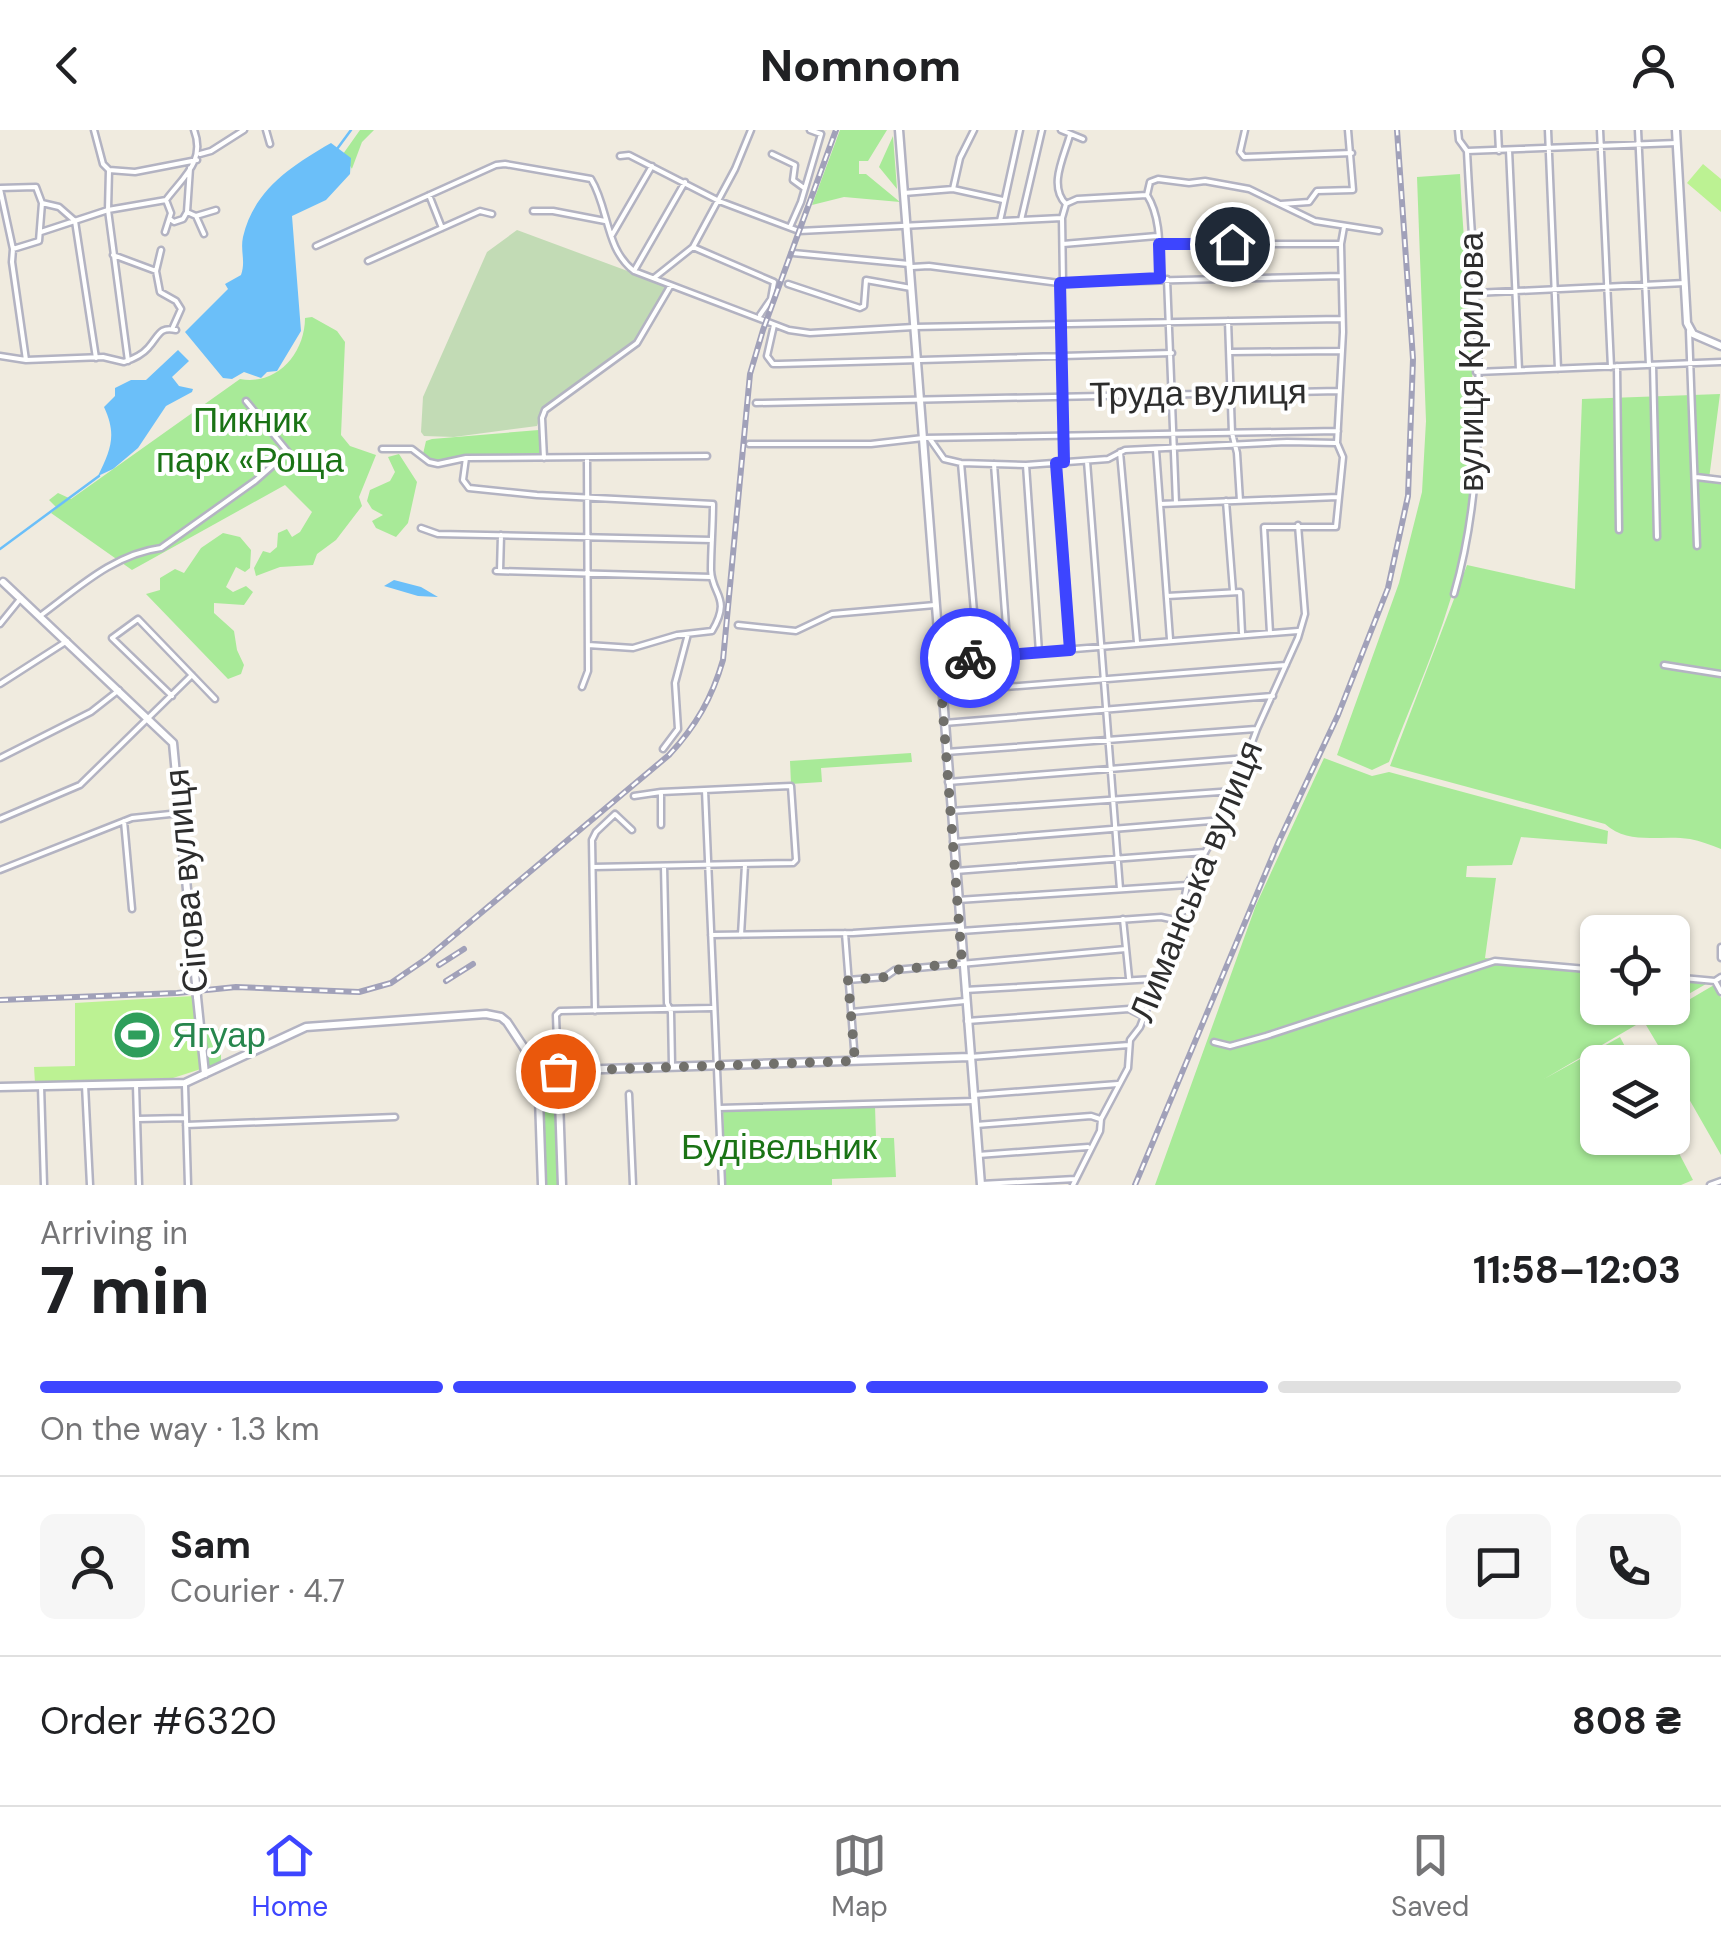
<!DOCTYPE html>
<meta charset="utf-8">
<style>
:root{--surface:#fff;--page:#f6f6f6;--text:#202124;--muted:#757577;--line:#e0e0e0;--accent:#3d45ff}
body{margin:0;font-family:"DM Sans",sans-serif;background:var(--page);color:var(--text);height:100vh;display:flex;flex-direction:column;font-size:38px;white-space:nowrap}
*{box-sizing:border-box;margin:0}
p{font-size:32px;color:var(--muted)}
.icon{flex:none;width:55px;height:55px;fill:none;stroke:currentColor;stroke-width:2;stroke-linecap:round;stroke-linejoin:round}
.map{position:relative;height:1055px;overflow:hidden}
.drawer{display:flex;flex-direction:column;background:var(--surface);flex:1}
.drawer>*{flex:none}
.fabs{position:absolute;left:1580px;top:785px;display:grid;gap:20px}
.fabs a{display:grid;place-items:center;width:110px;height:110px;border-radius:15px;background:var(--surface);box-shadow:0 2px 8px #0004;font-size:50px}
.pin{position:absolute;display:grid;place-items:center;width:85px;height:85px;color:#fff;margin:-42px;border:5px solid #fff;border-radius:50%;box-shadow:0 2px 10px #0007}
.courier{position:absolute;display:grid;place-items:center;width:100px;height:100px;margin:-50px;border:8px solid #3d45ff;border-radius:50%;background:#fff;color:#222;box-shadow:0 2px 12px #0007}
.overview em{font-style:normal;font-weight:800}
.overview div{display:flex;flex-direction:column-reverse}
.overview{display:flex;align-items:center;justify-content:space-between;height:170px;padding:0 40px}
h1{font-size:65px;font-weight:800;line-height:75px}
.bar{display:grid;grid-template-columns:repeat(4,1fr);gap:15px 10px;align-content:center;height:120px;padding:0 40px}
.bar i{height:12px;border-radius:8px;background:var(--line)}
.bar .current{background:var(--accent)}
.bar p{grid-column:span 4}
.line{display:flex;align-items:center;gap:25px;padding:0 40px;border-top:2px solid var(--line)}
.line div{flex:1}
.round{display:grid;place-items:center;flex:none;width:105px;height:105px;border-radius:15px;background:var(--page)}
header{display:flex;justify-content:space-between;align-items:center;height:130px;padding:0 40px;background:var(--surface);font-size:45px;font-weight:800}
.menu{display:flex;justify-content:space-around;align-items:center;height:140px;border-top:2px solid var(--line);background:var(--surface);font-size:28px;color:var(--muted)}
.menu a{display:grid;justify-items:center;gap:5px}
.menu .current{color:var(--accent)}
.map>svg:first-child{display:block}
.green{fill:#a8ea98}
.cemetery{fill:#c2dbb5}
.pitch{fill:#bcf293}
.water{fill:#6bbff9}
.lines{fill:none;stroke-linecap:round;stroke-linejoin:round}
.stream{stroke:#6bbff9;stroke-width:2.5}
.street-casing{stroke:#b3b3c2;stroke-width:9}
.secondary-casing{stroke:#b3b3c2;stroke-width:11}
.street{stroke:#fff;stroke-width:4}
.secondary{stroke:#fff;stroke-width:6}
.rail-casing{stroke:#a1a1b9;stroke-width:6}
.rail{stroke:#fff;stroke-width:2.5;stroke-dasharray:8;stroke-linecap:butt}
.secondary-bridge-casing{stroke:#b3b3c2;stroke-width:11;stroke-linecap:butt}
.secondary-bridge{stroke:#fff;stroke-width:6}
.done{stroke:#71706b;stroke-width:10;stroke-dasharray:0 18}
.route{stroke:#3d45ff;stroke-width:12}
.labels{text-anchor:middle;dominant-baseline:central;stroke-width:8;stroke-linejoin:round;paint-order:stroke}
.street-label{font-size:35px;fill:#2d2d2d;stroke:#fff}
.park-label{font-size:35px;fill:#1a7315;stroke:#fff}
.leisure-label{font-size:35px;fill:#27864d;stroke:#fff;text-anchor:start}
</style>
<header><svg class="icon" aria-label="back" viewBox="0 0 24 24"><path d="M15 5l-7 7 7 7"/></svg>Nomnom<svg class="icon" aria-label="person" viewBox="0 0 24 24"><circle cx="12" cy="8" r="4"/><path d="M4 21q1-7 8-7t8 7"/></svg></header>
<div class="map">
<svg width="1721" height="1055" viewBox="0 0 1721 1055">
<rect width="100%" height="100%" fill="#f0ebdf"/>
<path class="green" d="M360,0H374L362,12L350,44L352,39L343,24Z
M840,0H887L868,31H859V44H866L900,72L844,67L812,75Z
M893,6L897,59L879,37Z
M1460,44C1466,169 1488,325 1457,446C1441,509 1412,571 1389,632L1372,640L1337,625L1399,453L1422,362L1426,291L1417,47Z
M312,187L337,201L345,212L341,305L350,316L376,325L359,367L362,376L336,410L317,424L313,435L280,437L256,446L254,438L263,421L270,423L277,417L278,403L287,399L292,407L300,402L312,382L285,355L132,440L51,383L57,378L49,370L58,363L71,369L240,249C277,256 305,223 305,188Z
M1720,264L1709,349L1721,352V719C1711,715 1700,711 1690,709C1661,704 1629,716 1605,694L1390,636L1467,435L1575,459L1582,269Z
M539,300L540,326L466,327L438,332L423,324L426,311L432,309Z
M399,324L417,352L408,393L396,407L376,398L372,391L383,385L372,379L367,371L370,360L390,351L395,342L388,327Z
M223,403L240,407L251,420L250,438L245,442L236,437L226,457L233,462L246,456L253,462L244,475L214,473V483L234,501L237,520L244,535L241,544L228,549L146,464L160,460V448L175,439L184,443L201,418Z
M911,623L912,632L821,638L822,652L791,654L790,631Z
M1324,628L1372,646L1389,642L1608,701L1607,714L1521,707L1512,735L1467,736L1466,747L1496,748L1485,828L1597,841L1598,878H1665L1544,949L1620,907L1633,932H1598V1008H1671L1693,1050L1681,1055H1155L1256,775Z
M1673,850L1706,854L1673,873Z
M1714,855L1721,868V1025L1673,941L1672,932H1668L1646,895Z
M211,895L221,901V933L208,940L204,938L202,910Z
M553,951L560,1055H545L542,954Z
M875,976L876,1008H894L896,1047L832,1049V1055H726L723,980Z"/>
<path class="cemetery" d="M517,100L668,156L639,207L543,279L537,296L454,307L424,306L421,302L423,267L487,122Z"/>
<path class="pitch" d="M1703,34L1721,49V82L1687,53Z
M194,866L201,939L173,948L35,953L34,937L75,936V873Z"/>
<path class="water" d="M331,13L351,28L350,44L326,70L292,86L301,201L277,241L267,242L261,248L244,242L232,249L223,248L185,202L228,159L225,154L241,145C246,131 240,121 243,107C254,60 291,36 331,13Z
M178,220L189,231L172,247L179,256L193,259L192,262L166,276L138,318L113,339L98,346C111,319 117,305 104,277L115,266V258L131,250H146Z
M394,450L421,457L438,467L418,466L384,456Z"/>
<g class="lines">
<path class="stream" d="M337,19L351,0
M0,419L99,346"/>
<g class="street-casing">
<path id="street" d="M94,0L103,34L109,40L108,80L128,231
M266,0L270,14
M1061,0L1083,9
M1245,0L1240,22L1244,27L1352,23
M1498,0L1499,21
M1548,0L1558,239
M1600,0L1611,237
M1638,0L1649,235
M1509,20L1519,240
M1467,21L1677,13
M200,24L211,21L244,0
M772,24L795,35L793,50L804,58
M620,26L629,25L719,71L799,101L1062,88
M109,40L135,42L197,30
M0,58L36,57L42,73L39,111L13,119
M0,59L13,119L12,132L26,230L0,226
M953,59L960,28L974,0
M904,63L953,59L1003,70
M429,65L442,98
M42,73L59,77L75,91L96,228
M1068,73L1077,69L1147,65
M1281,74L1309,72L1317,61L1353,60L1348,0
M533,81H553L605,91
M187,82L190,38
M196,86L204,104
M170,89L174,92L183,89L187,82L196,86L216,80
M1021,90L1042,0
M1000,91L1020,0
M790,97L801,72L821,4L810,0
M41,102L108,80L166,70C183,47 206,31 194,0
M165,102L171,83L166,70
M612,105L652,36
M1063,114L1157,106
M1160,114H1341
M316,116L496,35L505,34L591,49C609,78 605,119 634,141L789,200L810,203L914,197L1341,189
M693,117L774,152L771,169L760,185
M793,123L909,134
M113,125L156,141L161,120
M368,131L480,81L492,84
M912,137L929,136L1059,153L1341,146
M156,141L160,162L176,171L181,179L173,197
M634,141L685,52
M654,148L693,117L735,39L751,0
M1160,148C1159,121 1162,89 1147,65L1150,52L1158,49L1189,53L1205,51L1249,59L1315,91L1379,101
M1167,149L1176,373
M1063,152L1062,88L1066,74C1048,56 1064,27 1070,5
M1059,153L1064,332
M788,154L860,178L864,176L866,150L911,158
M1475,163L1685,153
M1228,191L1232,303L1237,323L1240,371
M774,195L767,226L773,234H779L1172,223
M1689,201L1697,416
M1230,222L1340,221
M26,230L103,227L124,232C133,229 142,225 148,218C159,206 159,196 176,200
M1653,235L1657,407
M1617,236L1619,400
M1476,242L1721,232
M756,273L1339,261
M930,309L944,329L961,333L1026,335L1108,329L1125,320L1287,312L1336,313
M749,314H871L923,308L1338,301
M382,319H412L429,332L438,334L466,328L707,326
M1156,320L1170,509
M1120,322L1137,512
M466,328L463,350L469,358L537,365L713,374C713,396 711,418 711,440C712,466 732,467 712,501L677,505L633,518L588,515
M544,328L542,288L545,280L637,213L671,155
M1087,331L1120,759
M961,333L978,527
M994,334L1008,523
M1026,335L1039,522
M1057,335L1071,520
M1696,347L1721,350
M1226,371L1233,461
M1160,374L1338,367
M421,398L438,404L712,410
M496,441L711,447
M500,441L501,405
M1454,464C1495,323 1474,166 1467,21L1459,10L1458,0
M1167,466L1240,462L1242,503
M40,486C78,458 114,424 161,418L255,351L288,322L246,271
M0,494L21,468
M738,495L796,501L832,484L935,475
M1270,503L1264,397H1336L1343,327L1337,313L1343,202L1341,114L1344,97
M939,530L1298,501
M1664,535L1721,544
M0,554L67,511
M582,557L588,541L587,328
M942,562L1286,535
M172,566L112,508L138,489L215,569
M944,593L1273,566
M663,619L678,599L675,553L688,504
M946,622L1256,599
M0,628L91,582L119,560
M948,652L1247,628
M705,660L722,1055
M634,666L661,662
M951,681L1234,661
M0,689L80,655L192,545
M124,691L132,779
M953,712L1223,690
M664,736L667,873L671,882L672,935
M593,737L793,733L796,730L791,656L661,662V695
M0,740L132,688L180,683
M955,741L1205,722
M958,770L1187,755
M1123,789L1129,848
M961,801L1161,787L1180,791
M845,803L855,931
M711,805L853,803L960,796
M741,805L745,735
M1721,817V828
M1672,847L1715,851
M1721,847L1715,851L1721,862
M848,850L885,847L895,840L1126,819
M965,860L1154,849
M595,881L592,710L596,702L615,684L632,700
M851,882L965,871
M967,891L1129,879L1143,886
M1214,912L1230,916L1266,906L1495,831L1598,840
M970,927L1129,915
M558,941L556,885L560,881L712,878
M85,955L90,1055
M136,955L139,1055
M185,955L188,1055
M41,956L44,1055
M629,964L633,1055
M973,965L1118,954
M719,978L974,971
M137,989L185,988
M186,995L395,987
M976,995L1091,986L1100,989
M978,1025L1088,1017
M981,1054L1075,1049
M1073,1055L1100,1001L1101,989L1128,938L1130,910L1140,897L1180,791L1187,755L1223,690L1257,599L1298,508L1305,484L1298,395
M1710,1055L1721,1051"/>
</g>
<g class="secondary-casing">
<path id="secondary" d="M899,0L981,1055
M1676,0L1687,193L1693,204L1721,216
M3,452L173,613L196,854
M197,867L205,944
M538,939L542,1055
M558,941L562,1055
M0,957L185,953L306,897L486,884L501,887L507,892L538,939L544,941L970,927"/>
</g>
<use href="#street" class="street"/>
<use href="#secondary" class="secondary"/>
<g class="rail-casing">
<path id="rail" d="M439,835L464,819
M446,851L473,834
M0,870L177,863L236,857L359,862L391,853L426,829L669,625C696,596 712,568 723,530L750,244L763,200L836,0
M1135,1055L1279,711L1338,585L1388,458L1408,366L1413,229L1397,0"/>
</g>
<use href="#rail" class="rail"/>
<g class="secondary-bridge-casing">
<path id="secondary-bridge" d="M196,854L197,867"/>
</g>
<use href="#secondary-bridge" class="secondary-bridge"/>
</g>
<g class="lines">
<path class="done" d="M558,941L855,931L848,850L886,847L894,840L962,833L939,530L970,528"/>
<path class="route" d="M970,528L1070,520L1056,333L1064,332L1060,153L1160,148L1159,114H1232"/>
</g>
<defs>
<g id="stadium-disc" transform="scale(2.5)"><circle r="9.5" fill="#2e9e5b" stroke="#fff"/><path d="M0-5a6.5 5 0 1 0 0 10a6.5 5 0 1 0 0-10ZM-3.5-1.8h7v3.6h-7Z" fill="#fff"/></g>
</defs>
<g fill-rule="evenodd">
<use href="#stadium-disc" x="137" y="905"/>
</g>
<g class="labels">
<g class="street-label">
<text transform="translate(1471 232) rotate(-90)">вулиця Крилова</text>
<text transform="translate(1198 263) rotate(-1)">Труда вулиця</text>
<text transform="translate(186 751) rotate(-95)">Сігова вулиця</text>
<text transform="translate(1196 751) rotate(-68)">Лиманська вулиця</text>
</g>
<g class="park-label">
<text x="250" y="290">Пикник<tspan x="250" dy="40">парк «Роща</tspan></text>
<text x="779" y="1017">Будівельник</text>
</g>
<g class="leisure-label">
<text x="172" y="905">Ягуар</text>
</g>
</g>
</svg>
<div class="fabs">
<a><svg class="icon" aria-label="locate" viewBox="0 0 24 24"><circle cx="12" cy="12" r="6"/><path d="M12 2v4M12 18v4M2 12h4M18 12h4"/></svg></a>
<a><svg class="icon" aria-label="layers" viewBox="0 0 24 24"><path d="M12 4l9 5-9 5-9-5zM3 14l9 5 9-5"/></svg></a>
</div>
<div class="pin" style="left:558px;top:941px;background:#ea580c"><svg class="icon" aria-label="bag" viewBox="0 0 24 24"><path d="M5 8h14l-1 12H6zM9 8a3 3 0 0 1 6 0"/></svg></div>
<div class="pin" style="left:1232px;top:114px;background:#1f2937"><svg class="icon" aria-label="home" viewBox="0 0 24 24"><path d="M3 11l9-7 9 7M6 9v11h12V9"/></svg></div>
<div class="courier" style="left:970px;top:528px"><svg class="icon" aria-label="bike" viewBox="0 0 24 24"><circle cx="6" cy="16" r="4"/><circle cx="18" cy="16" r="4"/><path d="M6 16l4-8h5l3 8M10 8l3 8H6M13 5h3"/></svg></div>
</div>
<section class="drawer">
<div class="overview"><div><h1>7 min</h1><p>Arriving in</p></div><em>11:58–12:03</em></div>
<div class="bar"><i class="current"></i><i class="current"></i><i class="current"></i><i></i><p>On the way · 1.3 km</p></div>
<div class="line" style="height:180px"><a class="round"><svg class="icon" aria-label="person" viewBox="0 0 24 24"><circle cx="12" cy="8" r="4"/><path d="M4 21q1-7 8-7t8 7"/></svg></a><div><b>Sam</b><p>Courier · 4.7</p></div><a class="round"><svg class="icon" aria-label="chat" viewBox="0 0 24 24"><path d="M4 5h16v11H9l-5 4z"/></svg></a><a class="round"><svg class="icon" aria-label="phone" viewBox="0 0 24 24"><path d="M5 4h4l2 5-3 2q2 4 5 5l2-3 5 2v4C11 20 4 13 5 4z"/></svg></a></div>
<div class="line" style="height:130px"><div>Order #6320</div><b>808 ₴</b></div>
</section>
<nav class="menu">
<a class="current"><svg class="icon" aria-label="home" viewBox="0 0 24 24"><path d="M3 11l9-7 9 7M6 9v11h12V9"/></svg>Home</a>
<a><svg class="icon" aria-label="map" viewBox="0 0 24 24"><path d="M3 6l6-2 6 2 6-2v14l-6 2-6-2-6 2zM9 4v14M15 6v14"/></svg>Map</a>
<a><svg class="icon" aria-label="saved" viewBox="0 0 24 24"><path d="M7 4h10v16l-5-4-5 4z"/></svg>Saved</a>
</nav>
